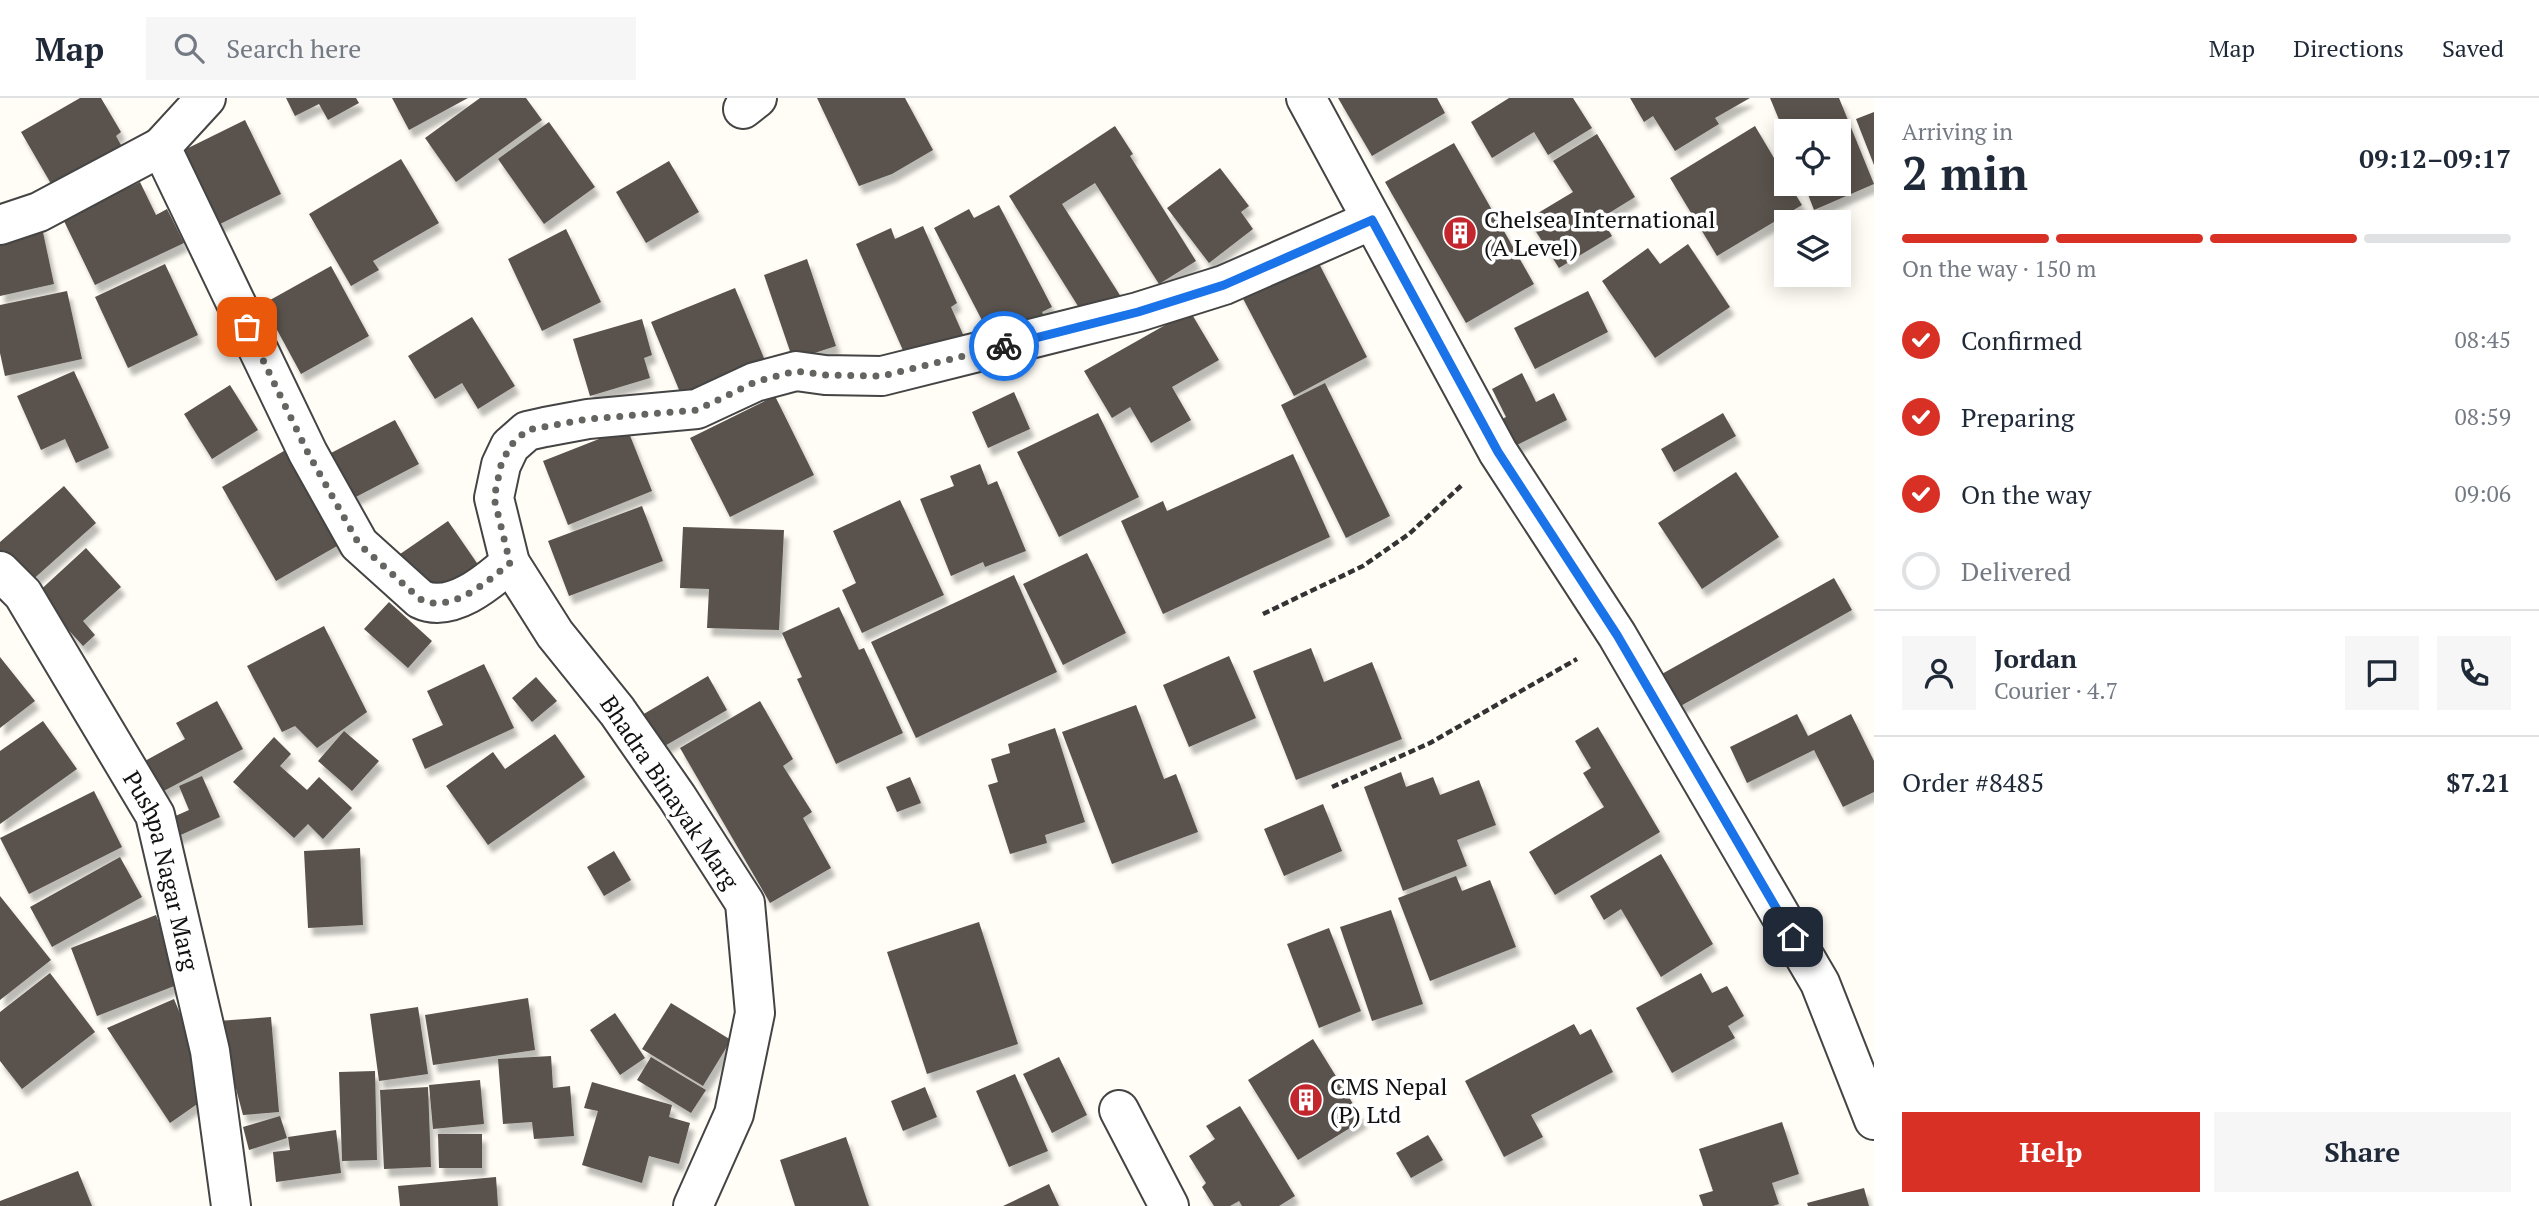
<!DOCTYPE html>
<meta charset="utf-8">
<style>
:root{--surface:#fff;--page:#f6f6f7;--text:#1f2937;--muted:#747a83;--line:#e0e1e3;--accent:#d93025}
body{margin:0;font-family:"PT Serif",serif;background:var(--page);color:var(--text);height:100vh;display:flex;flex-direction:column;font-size:26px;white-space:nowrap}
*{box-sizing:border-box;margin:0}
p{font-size:23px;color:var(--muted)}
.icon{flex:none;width:38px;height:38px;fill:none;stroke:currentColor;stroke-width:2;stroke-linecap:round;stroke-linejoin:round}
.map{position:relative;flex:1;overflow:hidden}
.details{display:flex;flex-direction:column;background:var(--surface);width:665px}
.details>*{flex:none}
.fabs{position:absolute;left:1774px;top:21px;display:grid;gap:14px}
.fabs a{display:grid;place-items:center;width:77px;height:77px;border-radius:0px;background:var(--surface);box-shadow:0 4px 18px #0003;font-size:35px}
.pin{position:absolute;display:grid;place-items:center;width:60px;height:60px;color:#fff;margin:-30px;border-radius:14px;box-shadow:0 4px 10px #0006}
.courier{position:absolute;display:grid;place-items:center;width:70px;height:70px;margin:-35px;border:5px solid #1a73e8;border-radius:50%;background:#fff;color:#222;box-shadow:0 2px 9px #0007}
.overview em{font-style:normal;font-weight:700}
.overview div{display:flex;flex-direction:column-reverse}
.overview{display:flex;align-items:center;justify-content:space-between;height:119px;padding:0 28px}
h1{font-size:46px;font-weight:700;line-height:52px}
.bar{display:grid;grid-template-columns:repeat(4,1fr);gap:10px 7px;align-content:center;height:84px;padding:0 28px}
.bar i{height:9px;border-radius:5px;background:var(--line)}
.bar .current{background:var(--accent)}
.bar p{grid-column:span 4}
.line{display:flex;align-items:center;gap:18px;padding:0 28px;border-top:2px solid var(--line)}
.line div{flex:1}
.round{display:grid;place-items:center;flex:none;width:74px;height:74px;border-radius:0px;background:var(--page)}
ol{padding:0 28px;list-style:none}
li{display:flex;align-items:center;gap:21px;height:77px}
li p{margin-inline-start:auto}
li .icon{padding:7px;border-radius:50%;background:var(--accent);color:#fff;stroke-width:4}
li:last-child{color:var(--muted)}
li i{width:38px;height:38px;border:4px solid var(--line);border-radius:50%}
.primary-button{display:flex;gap:14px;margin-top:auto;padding:14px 28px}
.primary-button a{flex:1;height:80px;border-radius:0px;background:var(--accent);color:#fff;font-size:28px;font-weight:700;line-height:80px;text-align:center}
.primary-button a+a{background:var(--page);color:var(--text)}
header{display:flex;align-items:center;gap:42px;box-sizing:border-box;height:98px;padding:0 35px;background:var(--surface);border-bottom:2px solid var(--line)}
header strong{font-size:33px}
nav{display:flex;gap:38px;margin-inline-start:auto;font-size:24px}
.search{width:490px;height:63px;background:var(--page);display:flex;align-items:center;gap:18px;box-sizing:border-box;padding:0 24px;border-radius:0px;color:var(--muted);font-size:26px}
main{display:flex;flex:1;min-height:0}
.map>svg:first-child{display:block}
.building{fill:#5a524d;filter:url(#shadow)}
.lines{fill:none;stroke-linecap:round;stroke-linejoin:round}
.street-casing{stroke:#444;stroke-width:42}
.path{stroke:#333;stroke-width:4.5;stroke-dasharray:7 3.5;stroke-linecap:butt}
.street{stroke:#fff;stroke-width:38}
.done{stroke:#646461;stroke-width:7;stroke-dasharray:0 12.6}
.route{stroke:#1a73e8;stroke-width:9}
.labels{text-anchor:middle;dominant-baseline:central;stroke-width:7;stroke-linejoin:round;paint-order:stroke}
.poi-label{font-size:24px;fill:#111;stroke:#fff;text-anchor:start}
.street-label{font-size:24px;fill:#111;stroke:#fff}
</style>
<header>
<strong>Map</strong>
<div class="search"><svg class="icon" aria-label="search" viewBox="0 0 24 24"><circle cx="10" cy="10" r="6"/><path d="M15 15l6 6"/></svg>Search here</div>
<nav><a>Map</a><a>Directions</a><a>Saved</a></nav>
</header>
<main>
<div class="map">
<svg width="1874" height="1108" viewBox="0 0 1874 1108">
<defs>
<filter id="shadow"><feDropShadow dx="4.5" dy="8" stdDeviation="2" flood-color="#0004"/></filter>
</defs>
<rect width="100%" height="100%" fill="#fffdf5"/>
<path class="building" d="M80,0H101L121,34L116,38L126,56L57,96L21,34Z
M286,0H356L359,5L328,22L319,6L295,18Z
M392,0H468L409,32Z
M480,0H526L542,22L456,84L425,40Z
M817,0H905L933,52L892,76L859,88Z
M1338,0H1437L1445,15L1372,58Z
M1509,0H1573L1592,30L1548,57L1534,34L1492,60L1471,24Z
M1630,0H1750L1715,20L1719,26L1675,53L1653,18L1644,24Z
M1770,0H1839L1874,86L1814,112L1804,86H1839V33H1787V41Z
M1874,14V67L1856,21Z
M245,22L281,96L214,129L178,55Z
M549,24L595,89L544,126L498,61Z
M1115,28L1133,56L1130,58L1196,163L1159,186L1095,85L1062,106L1123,202L1088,224L1009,98Z
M1755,28L1787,82V86H1789L1802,107L1717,158L1670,80Z
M1597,36L1635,99L1601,120L1612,138L1559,170L1528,121L1573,94L1553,63Z
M1454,45L1534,186L1466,225L1385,84Z
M401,61L439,125L373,163L379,172L351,188L309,116Z
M669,63L699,114L646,145L616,94Z
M1220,70L1249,108L1241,114L1253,131L1209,165L1167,110Z
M140,84L156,117L167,111L184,145L95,187L63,121Z
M999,107L1052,209L1042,214L1045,220L1016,236L1007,219L986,230L934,130L969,111L974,120Z
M41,125L54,186L0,198V134Z
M923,128L957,205L951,209L965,241L909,266L856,146L891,130L895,141Z
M566,131L601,204L542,233L508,161Z
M1688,146L1730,209L1655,260L1602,183L1648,150L1660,166Z
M1311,150L1367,259L1294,298L1237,189Z
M807,161L836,248L793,262L764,177Z
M165,166L198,237L128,270L95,199Z
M331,168L369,238L301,276L263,206Z
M735,190L766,265L682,299L651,224Z
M67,193L82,261L5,278L0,255V207Z
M1588,193L1608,234L1535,271L1514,230Z
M1190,213L1219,262L1172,289L1191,322L1151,345L1130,309L1112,320L1084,273Z
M472,219L515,288L478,311L462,285L435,301L408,258Z
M642,221L652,257L644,260L650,280L590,298L573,241Z
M74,273L109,350L76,365L65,341L41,352L17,298Z
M1522,275L1536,304L1554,295L1567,322L1515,348L1502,321L1506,319L1492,291Z
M1325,285L1390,418L1346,440L1281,307Z
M230,287L258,332L212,361L184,316Z
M1014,294L1030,331L988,350L972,314Z
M775,298L814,377L730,419L690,340Z
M1098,315L1139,399L1059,439L1017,354Z
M1723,315L1736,338L1674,374L1661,351Z
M395,322L419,366L352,401L329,356Z
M627,330L652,393L568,427L543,363Z
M289,350L344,444L276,483L222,389Z
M1293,356L1330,439L1163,516L1121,423L1163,403L1167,413Z
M980,366L988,387L997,383L1026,453L985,469L983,464L951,478L920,401L954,388L950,378Z
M1736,374L1779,439L1702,491L1658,425Z
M64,388L96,425L29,485L0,453V444Z
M900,402L944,497L862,535L842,492L856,485L833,433Z
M642,408L663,463L569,498L548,443Z
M448,423L479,468L426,501L390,463Z
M683,429L784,432L779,532L707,530L709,491L680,490Z
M86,450L121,489L83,523L95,537L83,548L36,496Z
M1087,455L1126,535L1063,567L1023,486Z
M1014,477L1057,574L916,640L871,544Z
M1834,480L1852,512L1677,610L1660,577Z
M389,504L432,543L408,570L364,531Z
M839,509L859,552L864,550L903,635L836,666L797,581L802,579L782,535Z
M324,528L367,614L317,650L295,628L282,634L247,568Z
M1311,550L1324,584L1372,564L1402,641L1296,682L1253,573Z
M1229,558L1256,620L1189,649L1163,587Z
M0,559L35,603L0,630Z
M484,566L514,630L425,671L412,641L443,627L427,593Z
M708,578L727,612L656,653L637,620Z
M536,579L557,603L532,624L512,600Z
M217,603L243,651L160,695L143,664L185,641L176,625Z
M760,603L793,661L783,668L812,714L803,720L831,770L770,805L680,650Z
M1136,607L1164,681L1176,676L1198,734L1112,766L1062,634Z
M1797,616L1808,638L1851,616L1874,663V694L1843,709L1814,652L1747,685L1730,649Z
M43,623L77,671L0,726V653Z
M1598,629L1660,734L1555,797L1529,754L1604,709L1583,675L1591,670L1575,643Z
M1055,630L1085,724L1045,737L1047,745L1010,756L988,687L998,684L991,661L1010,655L1008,646Z
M344,633L379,663L352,693L318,663Z
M555,636L585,679L488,747L446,688L493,654L505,671Z
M274,639L291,656L280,668L307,692L319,679L352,710L323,741L308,726L294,740L233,684Z
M1401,674L1406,689L1433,679L1440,697L1479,682L1496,727L1457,742L1467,768L1403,793L1364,689Z
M202,678L220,719L172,741L164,723L189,712L179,688Z
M910,679L921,705L897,714L886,689Z
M94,693L122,749L29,796L0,740Z
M1323,706L1342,753L1284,778L1264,731Z
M360,750L363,827L308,830L304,753Z
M614,753L631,782L604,798L587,769Z
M1661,756L1713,846L1661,879L1621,811L1604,822L1590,798Z
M120,759L142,799L52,849L30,809Z
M1456,778L1462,793L1490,782L1516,849L1430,883L1398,800Z
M0,798L51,862L0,902Z
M1391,812L1423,906L1372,923L1340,829Z
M156,817L182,885L97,918L71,850Z
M979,824L1018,946L927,976L887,854Z
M1329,830L1361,913L1319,930L1287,846Z
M50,875L95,934L22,991L0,963V914Z
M1701,875L1712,895L1727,888L1744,918L1728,928L1735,940L1672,975L1636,910Z
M528,900L535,952L433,967L425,917Z
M174,901L213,995L170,1025L107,930Z
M671,905L731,942L703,988L642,951Z
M418,909L428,976L379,983L370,916Z
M615,915L645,960L620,977L590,932Z
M271,919L279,1014L243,1017L218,923Z
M1574,926L1580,937L1591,931L1613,974L1531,1017L1543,1039L1504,1059L1465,983Z
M1313,941L1363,1022L1298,1062L1248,982Z
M551,958L553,990L570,988L574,1038L534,1041L532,1024L503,1026L498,961Z
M651,959L706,992L691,1015L637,982Z
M1059,959L1087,1017L1052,1035L1023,976Z
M375,973L377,1062L342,1063L339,974Z
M1015,976L1048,1053L1009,1069L976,993Z
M480,982L484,1026L433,1031L429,987Z
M592,984L672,1007L669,1019L690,1025L679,1066L649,1058L642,1085L582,1067L598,1013L584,1010Z
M428,989L431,1069L384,1071L380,992Z
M925,989L937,1019L903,1033L891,1003Z
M1240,1008L1295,1098L1279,1108H1242L1239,1103L1230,1108H1214L1202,1089L1206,1085L1189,1058L1215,1041L1206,1028Z
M280,1018L287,1040L249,1052L243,1029Z
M1782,1024L1799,1076L1772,1085L1779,1106L1773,1108H1703L1699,1097L1713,1093L1699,1051Z
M336,1032L341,1075L276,1084L273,1054L290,1052L288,1039Z
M438,1036H482V1070H439Z
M1428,1037L1443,1062L1411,1080L1396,1055Z
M846,1039L869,1108H795L780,1062Z
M78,1073L92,1108H0V1103Z
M496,1079L498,1108H400L398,1088Z
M1049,1086L1059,1108H1003Z
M1864,1090L1869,1108H1808L1807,1105Z"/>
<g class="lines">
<g class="street-casing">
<g id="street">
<path d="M206,0L161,49L308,355L359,446L420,501C451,516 488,484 510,465"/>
<path d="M1306,0L1498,354L1617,537L1820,885L1874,1022"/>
<path d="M743,11L757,0"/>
<path d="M0,127L39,114L161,49"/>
<path id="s1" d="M0,473L23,496L155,717L210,953L231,1108"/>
<path d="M1119,1012L1169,1108"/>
<path d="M693,1108L734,1016L755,915L745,805L677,699L617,613L555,536L510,465L494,400L501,367L510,348L527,333L545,329L588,321L697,311L755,284L796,273L825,277L882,278L1138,214L1224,187L1372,122"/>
</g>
</g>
<path class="path" d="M1263,516L1363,468L1409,436L1463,386
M1332,689L1430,645L1577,561"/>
<use href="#street" class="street"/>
</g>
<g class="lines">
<path class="done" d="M247,229L308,355L359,446L420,501C450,517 488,483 510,465L494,400L501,367L510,348L527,332L588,321L697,312L755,284L796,273L825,277L882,278L1004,248"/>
<path class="route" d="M1004,248L1138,214L1224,187L1372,122L1498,354L1617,537L1793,839"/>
</g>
<defs>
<g id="building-disc" transform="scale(1.75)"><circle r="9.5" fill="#c4262e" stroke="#fff"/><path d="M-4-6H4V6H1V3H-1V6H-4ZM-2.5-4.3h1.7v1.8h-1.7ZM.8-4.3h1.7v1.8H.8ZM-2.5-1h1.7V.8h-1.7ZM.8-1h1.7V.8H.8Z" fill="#fff"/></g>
</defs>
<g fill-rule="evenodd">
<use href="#building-disc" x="1460" y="135"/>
<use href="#building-disc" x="1306" y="1002"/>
</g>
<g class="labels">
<g class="poi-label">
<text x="1484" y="121">Chelsea International<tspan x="1484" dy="28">(A Level)</tspan></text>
<text x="1330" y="988">CMS Nepal<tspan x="1330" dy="28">(P) Ltd</tspan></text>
</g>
<g class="street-label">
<text transform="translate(670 694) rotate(56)">Bhadra Binayak Marg</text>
<text stroke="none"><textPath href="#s1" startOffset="345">Pushpa Nagar Marg</textPath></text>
</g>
</g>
</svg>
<div class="fabs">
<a><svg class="icon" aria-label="locate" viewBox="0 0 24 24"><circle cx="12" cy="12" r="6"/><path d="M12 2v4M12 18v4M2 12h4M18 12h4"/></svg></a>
<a><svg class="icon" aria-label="layers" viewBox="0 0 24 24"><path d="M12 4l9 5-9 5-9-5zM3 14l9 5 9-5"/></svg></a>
</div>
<div class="pin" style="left:247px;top:229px;background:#ea580c"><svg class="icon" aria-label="bag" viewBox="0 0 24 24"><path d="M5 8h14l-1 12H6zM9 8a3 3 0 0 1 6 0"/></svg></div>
<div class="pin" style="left:1793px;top:839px;background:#1f2937"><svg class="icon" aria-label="home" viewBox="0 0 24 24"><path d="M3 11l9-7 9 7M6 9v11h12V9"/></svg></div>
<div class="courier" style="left:1004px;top:248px"><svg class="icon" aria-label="bike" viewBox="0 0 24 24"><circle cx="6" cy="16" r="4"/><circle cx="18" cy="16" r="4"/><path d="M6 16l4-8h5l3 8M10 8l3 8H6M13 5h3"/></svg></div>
</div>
<section class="details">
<div class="overview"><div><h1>2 min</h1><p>Arriving in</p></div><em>09:12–09:17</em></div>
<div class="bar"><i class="current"></i><i class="current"></i><i class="current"></i><i></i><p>On the way · 150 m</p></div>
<ol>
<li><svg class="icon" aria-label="check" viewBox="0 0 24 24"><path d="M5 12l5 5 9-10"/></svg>Confirmed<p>08:45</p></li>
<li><svg class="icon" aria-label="check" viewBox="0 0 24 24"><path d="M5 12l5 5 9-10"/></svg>Preparing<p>08:59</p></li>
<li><svg class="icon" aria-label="check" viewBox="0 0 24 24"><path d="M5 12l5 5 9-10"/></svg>On the way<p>09:06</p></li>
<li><i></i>Delivered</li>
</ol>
<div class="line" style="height:126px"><a class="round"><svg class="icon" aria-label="person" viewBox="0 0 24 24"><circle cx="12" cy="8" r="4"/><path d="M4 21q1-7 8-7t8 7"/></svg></a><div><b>Jordan</b><p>Courier · 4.7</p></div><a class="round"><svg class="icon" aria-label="chat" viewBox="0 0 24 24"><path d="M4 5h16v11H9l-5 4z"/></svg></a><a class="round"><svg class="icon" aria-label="phone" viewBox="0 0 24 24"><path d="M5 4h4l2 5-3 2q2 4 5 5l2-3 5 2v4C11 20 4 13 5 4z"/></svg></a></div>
<div class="line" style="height:91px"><div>Order #8485</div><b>$7.21</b></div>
<div class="primary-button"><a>Help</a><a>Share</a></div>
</section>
</main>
